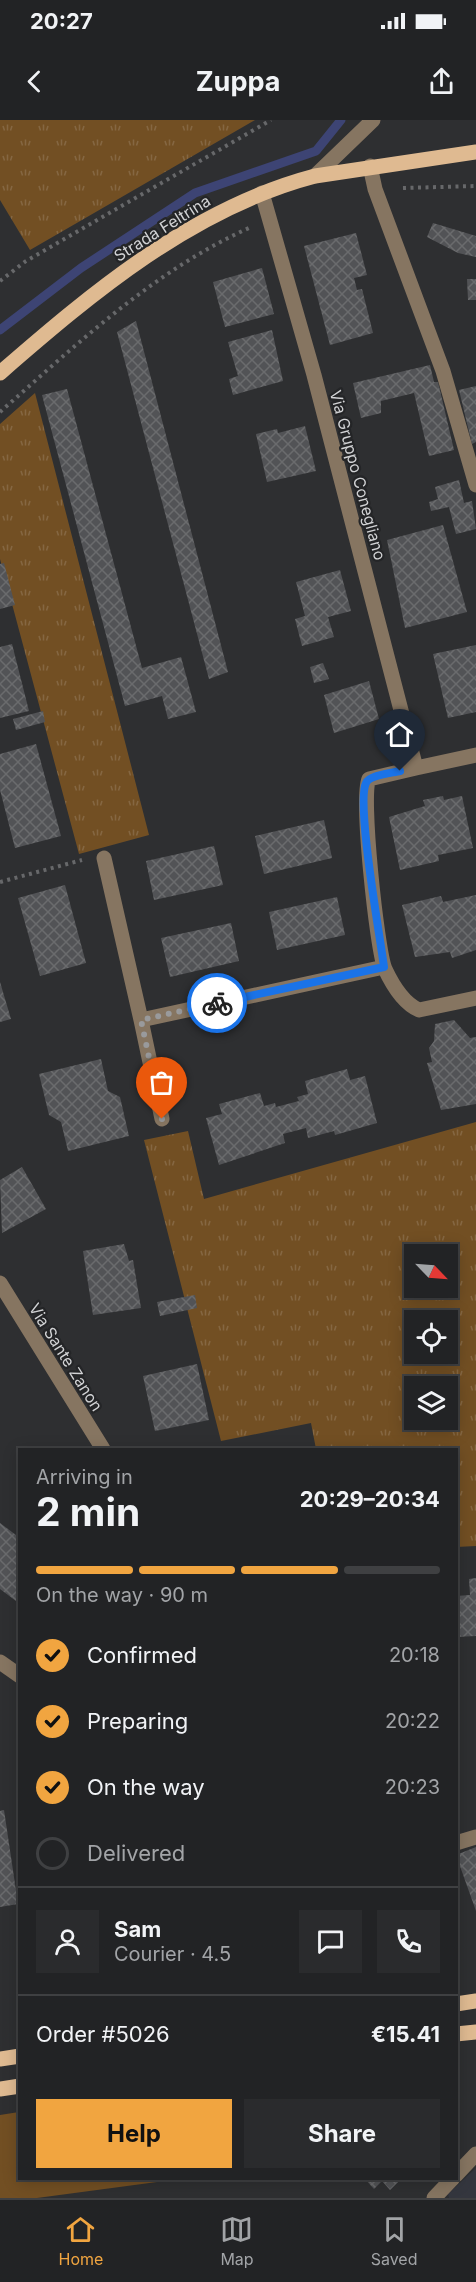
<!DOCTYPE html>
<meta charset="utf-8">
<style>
:root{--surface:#222325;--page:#2a2b2d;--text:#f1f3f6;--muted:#a2a4a7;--line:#3f4042;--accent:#f1a540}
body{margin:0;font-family:Inter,sans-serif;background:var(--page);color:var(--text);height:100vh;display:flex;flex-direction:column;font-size:22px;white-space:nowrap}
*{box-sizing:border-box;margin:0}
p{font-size:20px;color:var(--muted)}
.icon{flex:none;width:33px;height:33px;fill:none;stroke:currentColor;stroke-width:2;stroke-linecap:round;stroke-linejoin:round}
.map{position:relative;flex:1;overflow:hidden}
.drawer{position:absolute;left:18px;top:1328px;width:440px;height:732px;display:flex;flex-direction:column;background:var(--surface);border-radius:0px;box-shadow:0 3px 15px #0003,0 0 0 2px var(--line)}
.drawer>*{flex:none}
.needle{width:39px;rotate:115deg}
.fabs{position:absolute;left:404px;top:1124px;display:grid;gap:12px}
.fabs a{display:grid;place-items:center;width:54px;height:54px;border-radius:0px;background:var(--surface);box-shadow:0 3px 15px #0003,0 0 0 2px var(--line);font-size:30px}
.pin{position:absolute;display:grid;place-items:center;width:51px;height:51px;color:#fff;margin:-62px -26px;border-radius:50% 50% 50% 0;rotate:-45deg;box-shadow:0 0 6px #0007}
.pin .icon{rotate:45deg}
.courier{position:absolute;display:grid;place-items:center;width:60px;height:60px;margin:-30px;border:4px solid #1a73e8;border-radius:50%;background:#fff;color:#222;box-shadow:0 2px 8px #0007}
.head em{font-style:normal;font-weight:700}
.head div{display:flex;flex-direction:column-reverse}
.head{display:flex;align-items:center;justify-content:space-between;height:102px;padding:0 18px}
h1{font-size:39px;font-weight:700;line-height:45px}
.bar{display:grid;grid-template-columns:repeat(4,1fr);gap:9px 6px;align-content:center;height:72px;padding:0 18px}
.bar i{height:8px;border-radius:4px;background:var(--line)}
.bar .active{background:var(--accent)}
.bar p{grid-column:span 4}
.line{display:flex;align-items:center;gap:15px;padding:0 18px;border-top:2px solid var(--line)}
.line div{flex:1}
.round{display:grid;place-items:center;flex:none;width:63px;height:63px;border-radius:0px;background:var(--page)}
ol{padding:0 18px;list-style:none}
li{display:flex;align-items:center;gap:18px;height:66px}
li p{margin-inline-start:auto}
li .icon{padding:6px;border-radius:50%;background:var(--accent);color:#111;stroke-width:4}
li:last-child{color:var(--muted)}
li i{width:33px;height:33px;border:3px solid var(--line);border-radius:50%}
.button{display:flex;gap:12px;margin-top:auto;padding:12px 18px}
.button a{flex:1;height:69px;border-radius:0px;background:var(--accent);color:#111;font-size:24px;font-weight:700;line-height:69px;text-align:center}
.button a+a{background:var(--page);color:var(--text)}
.status{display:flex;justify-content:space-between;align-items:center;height:42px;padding:0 30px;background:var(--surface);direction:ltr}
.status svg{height:16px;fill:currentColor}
header{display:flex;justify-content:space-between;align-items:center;height:78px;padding:0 18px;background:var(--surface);font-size:27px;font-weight:700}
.tab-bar{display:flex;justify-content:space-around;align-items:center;height:84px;border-top:2px solid var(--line);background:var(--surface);font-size:16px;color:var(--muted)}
.tab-bar a{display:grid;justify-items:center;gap:3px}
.tab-bar .active{color:var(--accent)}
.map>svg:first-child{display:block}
.built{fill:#34363e}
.grass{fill:url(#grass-tufts);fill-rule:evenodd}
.park{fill:#724f23}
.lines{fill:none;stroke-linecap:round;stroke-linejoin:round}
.stream{stroke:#3d4474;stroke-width:9}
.building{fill:url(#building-cross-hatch)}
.path{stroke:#67686a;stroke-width:4;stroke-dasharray:3 4.5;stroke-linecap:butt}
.minor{stroke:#867561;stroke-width:15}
.major{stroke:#dfba91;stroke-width:15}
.done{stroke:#999a9c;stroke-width:6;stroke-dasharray:0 10.8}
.route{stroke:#1a73e8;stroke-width:8}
.labels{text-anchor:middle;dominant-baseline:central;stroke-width:4.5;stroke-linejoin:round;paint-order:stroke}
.street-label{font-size:16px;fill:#d2d3d5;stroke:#242527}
</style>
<div class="status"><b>20:27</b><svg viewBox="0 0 49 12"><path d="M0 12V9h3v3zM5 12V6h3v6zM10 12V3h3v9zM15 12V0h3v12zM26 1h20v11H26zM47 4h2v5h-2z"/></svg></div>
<header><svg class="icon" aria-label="back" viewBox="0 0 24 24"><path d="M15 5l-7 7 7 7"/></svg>Zuppa<svg class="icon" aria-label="share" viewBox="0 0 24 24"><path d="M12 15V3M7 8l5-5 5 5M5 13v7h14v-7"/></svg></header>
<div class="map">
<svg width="476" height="2078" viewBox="0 0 476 2078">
<defs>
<pattern id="grass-tufts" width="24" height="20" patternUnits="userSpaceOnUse" patternTransform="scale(1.5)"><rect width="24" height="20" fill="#724f23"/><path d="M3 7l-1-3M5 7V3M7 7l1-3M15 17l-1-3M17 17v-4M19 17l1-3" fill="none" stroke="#856742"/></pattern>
<pattern id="building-cross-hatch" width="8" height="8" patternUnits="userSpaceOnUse" patternTransform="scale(1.5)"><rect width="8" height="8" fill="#525356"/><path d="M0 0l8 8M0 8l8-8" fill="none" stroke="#6a6b6d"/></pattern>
</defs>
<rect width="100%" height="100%" fill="#2e2f31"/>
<path class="built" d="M476,2048V2078H449L448,2074Z"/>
<path class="grass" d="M0,0H255L30,130L0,80Z
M35,273L149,715L79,734L0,439V304Z
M476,1002V1426L456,1427V1329H316L311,1303L221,1321L144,1020L188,1011L204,1079ZM414,1134H447V1167H414ZM414,1200H447V1233H414ZM414,1266H447V1299H414Z"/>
<path class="park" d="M19,1992L20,2058H187L37,2078H0V1995Z"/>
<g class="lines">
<path class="stream" d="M0,210L81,148L195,73L316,31L341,0"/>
</g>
<path class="building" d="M433,103L476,116V137L458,133L427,117Z
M356,113L367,155L354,158L357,170L362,169L373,213L330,225L304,126Z
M262,148L274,194L225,207L213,162Z
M467,159H476V180H468Z
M136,201L228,552L209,559L117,212Z
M272,210L283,261L233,275L229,259L238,256L228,222Z
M430,245L434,262H438L454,330L429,336L414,273L381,281V293L361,298L353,263Z
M476,266V322L472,324L459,270Z
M67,269L142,548L181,537L196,592L168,599L162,576L125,586L42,275Z
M305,306L316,351L267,362L256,314L277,309L278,313Z
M459,360L464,383L472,381L476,409L456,414L449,387L431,391L429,382L438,379L435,367Z
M443,405L467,492L405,508L387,420Z
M4,443L15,485L0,489V444Z
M340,450L351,491L328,497L334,517L302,526L295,499L305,496L296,462Z
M12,524L29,591L0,598V527Z
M476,525V592L448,598L433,534Z
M323,543L329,559L314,563L310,547Z
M369,561L379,599L334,613L324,575Z
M43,591L45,602L16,610L13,599Z
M36,624L61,716L15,728L0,670V634Z
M443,676L444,680L462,676L473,728L438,735L439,741L400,750L389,697L425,686L423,680Z
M324,700L332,738L264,754L255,716Z
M214,726L223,765L154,780L146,741Z
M65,765L86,843L40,856L18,778Z
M476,775V830L452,838L450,832L415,837L402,785L441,776L443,782Z
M337,777L345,815L277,830L269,792Z
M231,803L239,841L170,857L161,818Z
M0,862L11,899L0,902Z
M454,900L470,918L476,917V984L441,990L427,943L432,942L429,928L434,921L435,904Z
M101,939L108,971L120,977L129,1016L68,1031L61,1002L49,995L39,954Z
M347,949L350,960L365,956L377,1003L335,1015L334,1011L308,1018L306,1008L283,1014L285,1023L219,1045L206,998L222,994L219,984L260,973L264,986L275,983L276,987L299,981L297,977L308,974L305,961Z
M22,1047L46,1089L2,1113L0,1060Z
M124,1124L129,1141L133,1140L141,1188L93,1195L83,1131Z
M195,1175L197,1188L160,1196L157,1182Z
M197,1244L209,1300L155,1311L143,1256Z
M0,1403L20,1418V1484L0,1469Z
M476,1458V1516L456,1517V1476L470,1475L469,1459Z
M4,1690L18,1784L0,1787V1691Z
M476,1727V1791L456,1735Z
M364,2058H402L390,2070L382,2061L374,2069Z"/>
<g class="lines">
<path class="path" d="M403,68L476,66
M0,161L26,141L271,0
M0,292C77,224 155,150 249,108
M0,762L82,740"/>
<path class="minor" d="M370,46L375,69L443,251L476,365
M315,56L373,0
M262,73L314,255L416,648L369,659C360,670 377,831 385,849C392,864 403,883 419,890L476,878
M416,648L476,635
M104,738L141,900L384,847
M141,900L162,999
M0,1163L103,1329
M0,1542L20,1556
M456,1723L476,1717
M456,2055L476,2034
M434,2078L453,2058"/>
<path class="major" d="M0,253C93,172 193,88 315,56L476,32
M456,1884L476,1881
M456,1914L476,1912
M0,1939L20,1936
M0,1969L20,1966"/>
</g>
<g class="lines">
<path class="done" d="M162,999L141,900L217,883"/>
<path class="route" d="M217,883L384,847C380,816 356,683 366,663C369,655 392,653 400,651"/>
</g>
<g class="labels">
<g class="street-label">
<text transform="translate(162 108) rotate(-32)">Strada Feltrina</text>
<text transform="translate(358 355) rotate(75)">Via Gruppo Conegliano</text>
<text transform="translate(66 1237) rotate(58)">Via Sante Zanon</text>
</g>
</g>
</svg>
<div class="fabs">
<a><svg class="needle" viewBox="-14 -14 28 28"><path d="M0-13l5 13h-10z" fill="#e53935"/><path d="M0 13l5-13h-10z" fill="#a2a4a7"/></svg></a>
<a><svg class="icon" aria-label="locate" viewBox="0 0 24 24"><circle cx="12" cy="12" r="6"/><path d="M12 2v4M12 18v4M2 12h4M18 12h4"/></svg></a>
<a><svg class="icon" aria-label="layers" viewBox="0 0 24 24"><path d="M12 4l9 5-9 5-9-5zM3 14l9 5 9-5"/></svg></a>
</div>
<div class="pin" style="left:162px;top:999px;background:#ea580c"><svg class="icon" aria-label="bag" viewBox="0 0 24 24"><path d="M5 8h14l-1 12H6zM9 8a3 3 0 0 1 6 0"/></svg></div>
<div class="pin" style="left:400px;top:651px;background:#1f2937"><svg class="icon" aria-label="home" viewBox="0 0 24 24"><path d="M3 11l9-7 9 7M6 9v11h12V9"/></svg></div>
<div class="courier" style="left:217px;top:883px"><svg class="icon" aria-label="bike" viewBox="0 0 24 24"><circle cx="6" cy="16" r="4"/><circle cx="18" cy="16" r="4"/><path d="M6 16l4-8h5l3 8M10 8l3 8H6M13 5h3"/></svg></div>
<section class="drawer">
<div class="head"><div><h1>2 min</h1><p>Arriving in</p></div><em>20:29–20:34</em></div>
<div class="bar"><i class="active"></i><i class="active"></i><i class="active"></i><i></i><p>On the way · 90 m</p></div>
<ol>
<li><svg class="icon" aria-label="check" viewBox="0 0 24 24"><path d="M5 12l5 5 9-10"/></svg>Confirmed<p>20:18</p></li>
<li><svg class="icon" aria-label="check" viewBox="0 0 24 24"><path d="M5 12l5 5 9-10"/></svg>Preparing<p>20:22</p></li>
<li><svg class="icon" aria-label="check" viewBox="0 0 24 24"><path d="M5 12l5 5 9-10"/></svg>On the way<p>20:23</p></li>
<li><i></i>Delivered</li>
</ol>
<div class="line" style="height:108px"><a class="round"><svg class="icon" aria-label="person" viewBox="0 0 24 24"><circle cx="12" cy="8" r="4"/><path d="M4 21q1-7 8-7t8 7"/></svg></a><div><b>Sam</b><p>Courier · 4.5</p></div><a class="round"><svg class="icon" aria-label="chat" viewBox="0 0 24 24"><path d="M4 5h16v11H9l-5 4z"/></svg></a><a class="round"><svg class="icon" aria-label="phone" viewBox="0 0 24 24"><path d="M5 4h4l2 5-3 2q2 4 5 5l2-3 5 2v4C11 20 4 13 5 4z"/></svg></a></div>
<div class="line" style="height:78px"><div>Order #5026</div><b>€15.41</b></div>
<div class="button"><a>Help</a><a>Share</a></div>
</section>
</div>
<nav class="tab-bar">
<a class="active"><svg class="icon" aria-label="home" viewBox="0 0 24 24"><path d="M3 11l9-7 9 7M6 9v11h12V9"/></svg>Home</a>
<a><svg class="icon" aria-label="map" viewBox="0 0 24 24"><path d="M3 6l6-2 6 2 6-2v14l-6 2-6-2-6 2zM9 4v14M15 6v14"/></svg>Map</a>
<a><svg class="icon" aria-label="saved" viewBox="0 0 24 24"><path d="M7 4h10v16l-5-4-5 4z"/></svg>Saved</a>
</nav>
